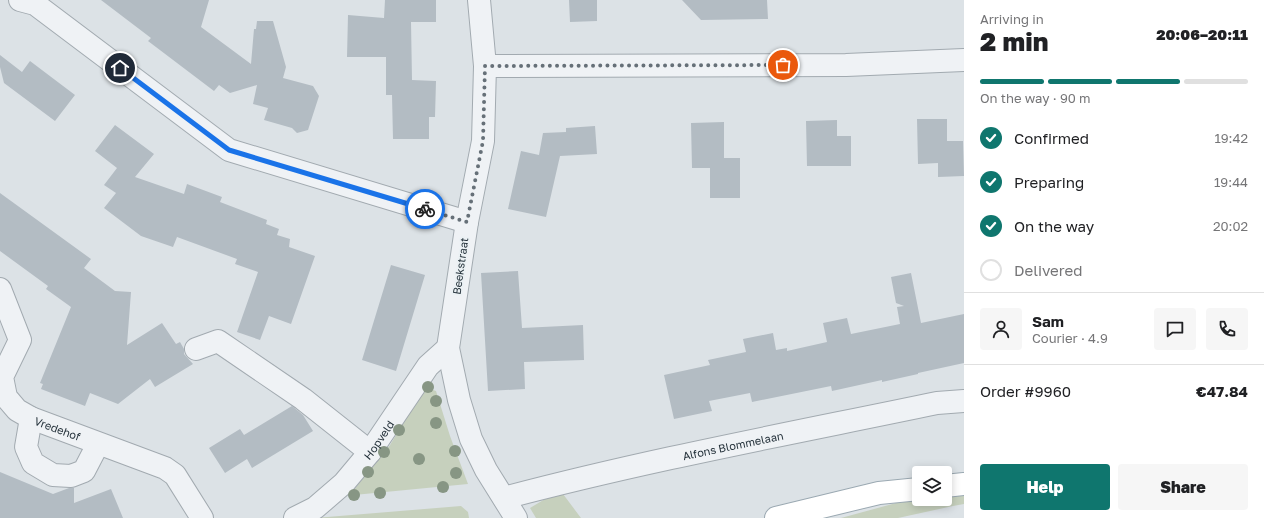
<!DOCTYPE html>
<meta charset="utf-8">
<style>
:root{--surface:#fff;--page:#f6f6f6;--text:#202124;--muted:#757577;--line:#e0e0e0;--accent:#0f766e}
body{margin:0;font-family:"Golos Text",sans-serif;background:var(--page);color:var(--text);height:100vh;display:flex;flex-direction:column;font-size:15px;white-space:nowrap}
*{box-sizing:border-box;margin:0}
p{font-size:13px;color:var(--muted)}
.icon{flex:none;width:22px;height:22px;fill:none;stroke:currentColor;stroke-width:2;stroke-linecap:round;stroke-linejoin:round}
.map{position:relative;flex:1;overflow:hidden}
.sheet{display:flex;flex-direction:column;background:var(--surface);width:300px}
.sheet>*{flex:none}
.fabs{position:absolute;left:912px;top:466px;display:grid;gap:8px}
.fabs a{display:grid;place-items:center;width:40px;height:40px;border-radius:4px;background:var(--surface);box-shadow:0 2px 10px #0003;font-size:20px}
.pin{position:absolute;display:grid;place-items:center;width:34px;height:34px;color:#fff;margin:-17px;border:2px solid #fff;border-radius:50%;box-shadow:0 1px 4px #0007}
.courier{position:absolute;display:grid;place-items:center;width:40px;height:40px;margin:-20px;border:3px solid #1a73e8;border-radius:50%;background:#fff;color:#222;box-shadow:0 1px 5px #0007}
.summary em{font-style:normal;font-weight:800}
.summary div{display:flex;flex-direction:column-reverse}
.summary{display:flex;align-items:center;justify-content:space-between;height:68px;padding:0 16px}
h1{font-size:26px;font-weight:800;line-height:30px}
.bar{display:grid;grid-template-columns:repeat(4,1fr);gap:6px 4px;align-content:center;height:48px;padding:0 16px}
.bar i{height:5px;border-radius:3px;background:var(--line)}
.bar .current{background:var(--accent)}
.bar p{grid-column:span 4}
.line{display:flex;align-items:center;gap:10px;padding:0 16px;border-top:1px solid var(--line)}
.line div{flex:1}
.round{display:grid;place-items:center;flex:none;width:42px;height:42px;border-radius:4px;background:var(--page)}
ol{padding:0 16px;list-style:none}
li{display:flex;align-items:center;gap:12px;height:44px}
li p{margin-inline-start:auto}
li .icon{padding:4px;border-radius:50%;background:var(--accent);color:#fff;stroke-width:4}
li:last-child{color:var(--muted)}
li i{width:22px;height:22px;border:2px solid var(--line);border-radius:50%}
.action{display:flex;gap:8px;margin-top:auto;padding:8px 16px}
.action a{flex:1;height:46px;border-radius:4px;background:var(--accent);color:#fff;font-size:16px;font-weight:800;line-height:46px;text-align:center}
.action a+a{background:var(--page);color:var(--text)}
main{display:flex;flex:1;min-height:0}
.map>svg:first-child{display:block}
.green{fill:#c6d0bd}
.building{fill:#b3bcc3}
.lines{fill:none;stroke-linecap:round;stroke-linejoin:round}
.minor-casing{stroke:#a2aab0;stroke-width:24}
.major-casing{stroke:#9ba9b2;stroke-width:24}
.minor{stroke:#eff2f5;stroke-width:22}
.major{stroke:#fff;stroke-width:22}
.tree{fill:#879684}
.done{stroke:#667078;stroke-width:4;stroke-dasharray:0 7.2}
.route{stroke:#1a73e8;stroke-width:5}
.labels{text-anchor:middle;dominant-baseline:central;stroke-width:3.5;stroke-linejoin:round;paint-order:stroke}
.street-label{font-size:11px;fill:#26333c;stroke:#ebf1f4}
</style>
<main>
<div class="map">
<svg width="964" height="518" viewBox="0 0 964 518">
<rect width="100%" height="100%" fill="#dce2e6"/>
<path class="green" d="M425,387L436,391L450,436L468,484L354,495L352,492L390,445Z
M560,490L581,518H536L530,508Z
M964,491V504L953,506L898,518H841L918,497L919,499H945V493Z
M461,506L468,512L469,518H315Z"/>
<path class="building" d="M101,0H209L201,27L251,64L254,29H256L257,21H273L286,67L283,78L313,86L319,96L308,130L297,133L292,128L264,120L268,108L253,104L257,85L230,93L219,85L214,91L148,41L151,38Z
M385,0H436V22H411L412,80L436,81L435,117H429V139H393L392,95H386V57H347L348,15L384,18Z
M569,0H597V21L570,22Z
M682,0H767L768,19L701,20Z
M0,55L22,72L30,61L75,95L55,121L4,83L0,67Z
M917,119H947V141H963L964,176L938,177V163L918,164Z
M837,120V136H851V166H807L806,121Z
M724,122V158H740V198H710V168H692L691,123Z
M115,125L154,154L135,177L184,194L187,184L222,197L220,202L267,220L266,224L279,229L277,235L290,239L289,247L315,256L291,324L269,316L260,340L237,332L258,272L235,264L237,259L177,237L173,247L141,236L104,208L116,193L104,185L117,168L95,151Z
M595,126L597,154L560,156L546,217L508,209L521,151L539,155L543,133L566,132V128Z
M0,193L91,259L84,268L115,291L131,292L127,345L162,323L176,344L180,342L184,349V354L193,364L155,387L150,379L118,404L90,393L85,406L41,389L43,384L40,383L71,307L46,289L48,286L0,251Z
M391,265L425,275L396,371L362,360Z
M518,271L522,328L583,325L584,360L524,362L525,389L488,391L481,273Z
M911,273L921,323L964,314V363L918,373V374L882,382V380L832,391L831,386L752,402L750,393L709,401L712,411L674,419L664,375L710,365L708,360L746,352L743,339L773,333L776,350L787,348V351L827,342L823,323L847,318L851,334L900,324L897,307L904,306L896,303L891,277Z
M292,406L303,415L313,431L252,468L247,459L225,473L209,448L240,429L244,435Z
M0,472L53,494L69,488H74V503L111,489L123,518H0Z"/>
<g class="lines">
<g class="minor-casing">
<g id="minor">
<path d="M20,0L35,4L229,150L467,222"/>
<path d="M479,0L485,66L483,141L467,222L448,348L459,400L471,439L486,470L516,518"/>
<path d="M485,66L846,65L964,60"/>
<path id="s1" d="M0,289L20,340L2,377L6,397L17,410L31,418L165,468L175,475L202,518"/>
<path d="M196,349L218,341L303,399L370,452"/>
<path d="M31,418L26,447L33,463L53,475L71,476L84,471L98,444"/>
<path id="s2" d="M504,498C647,460 793,433 937,403L964,401"/>
<path id="s3" d="M295,518L315,508L344,483L370,452L428,366L448,348"/>
</g>
</g>
<g class="major-casing">
<path id="major" d="M945,486L964,484
M776,518L879,493L919,489"/>
</g>
<use href="#minor" class="minor"/>
<use href="#major" class="major"/>
</g>
<g class="tree">
<circle cx="428" cy="387" r="6"/>
<circle cx="436" cy="401" r="6"/>
<circle cx="436" cy="423" r="6"/>
<circle cx="399" cy="430" r="6"/>
<circle cx="455" cy="451" r="6"/>
<circle cx="384" cy="452" r="6"/>
<circle cx="419" cy="459" r="6"/>
<circle cx="368" cy="472" r="6"/>
<circle cx="456" cy="473" r="6"/>
<circle cx="443" cy="487" r="6"/>
<circle cx="380" cy="493" r="6"/>
<circle cx="354" cy="495" r="6"/>
</g>
<g class="lines">
<path class="done" d="M425,209L467,222L483,141L485,66L783,65"/>
<path class="route" d="M120,68L229,150L425,209"/>
</g>
<g class="labels">
<g class="street-label">
<text transform="translate(460 266) rotate(-82)">Beekstraat</text>
<text stroke="none"><textPath href="#s1" startOffset="178">Vredehof</textPath></text>
<text stroke="none"><textPath href="#s3" startOffset="116">Hopveld</textPath></text>
<text stroke="none"><textPath href="#s2" startOffset="235">Alfons Blommelaan</textPath></text>
</g>
</g>
</svg>
<div class="fabs">
<a><svg class="icon" aria-label="layers" viewBox="0 0 24 24"><path d="M12 4l9 5-9 5-9-5zM3 14l9 5 9-5"/></svg></a>
</div>
<div class="pin" style="left:783px;top:65px;background:#ea580c"><svg class="icon" aria-label="bag" viewBox="0 0 24 24"><path d="M5 8h14l-1 12H6zM9 8a3 3 0 0 1 6 0"/></svg></div>
<div class="pin" style="left:120px;top:68px;background:#1f2937"><svg class="icon" aria-label="home" viewBox="0 0 24 24"><path d="M3 11l9-7 9 7M6 9v11h12V9"/></svg></div>
<div class="courier" style="left:425px;top:209px"><svg class="icon" aria-label="bike" viewBox="0 0 24 24"><circle cx="6" cy="16" r="4"/><circle cx="18" cy="16" r="4"/><path d="M6 16l4-8h5l3 8M10 8l3 8H6M13 5h3"/></svg></div>
</div>
<section class="sheet">
<div class="summary"><div><h1>2 min</h1><p>Arriving in</p></div><em>20:06–20:11</em></div>
<div class="bar"><i class="current"></i><i class="current"></i><i class="current"></i><i></i><p>On the way · 90 m</p></div>
<ol>
<li><svg class="icon" aria-label="check" viewBox="0 0 24 24"><path d="M5 12l5 5 9-10"/></svg>Confirmed<p>19:42</p></li>
<li><svg class="icon" aria-label="check" viewBox="0 0 24 24"><path d="M5 12l5 5 9-10"/></svg>Preparing<p>19:44</p></li>
<li><svg class="icon" aria-label="check" viewBox="0 0 24 24"><path d="M5 12l5 5 9-10"/></svg>On the way<p>20:02</p></li>
<li><i></i>Delivered</li>
</ol>
<div class="line" style="height:72px"><a class="round"><svg class="icon" aria-label="person" viewBox="0 0 24 24"><circle cx="12" cy="8" r="4"/><path d="M4 21q1-7 8-7t8 7"/></svg></a><div><b>Sam</b><p>Courier · 4.9</p></div><a class="round"><svg class="icon" aria-label="chat" viewBox="0 0 24 24"><path d="M4 5h16v11H9l-5 4z"/></svg></a><a class="round"><svg class="icon" aria-label="phone" viewBox="0 0 24 24"><path d="M5 4h4l2 5-3 2q2 4 5 5l2-3 5 2v4C11 20 4 13 5 4z"/></svg></a></div>
<div class="line" style="height:52px"><div>Order #9960</div><b>€47.84</b></div>
<div class="action"><a>Help</a><a>Share</a></div>
</section>
</main>
